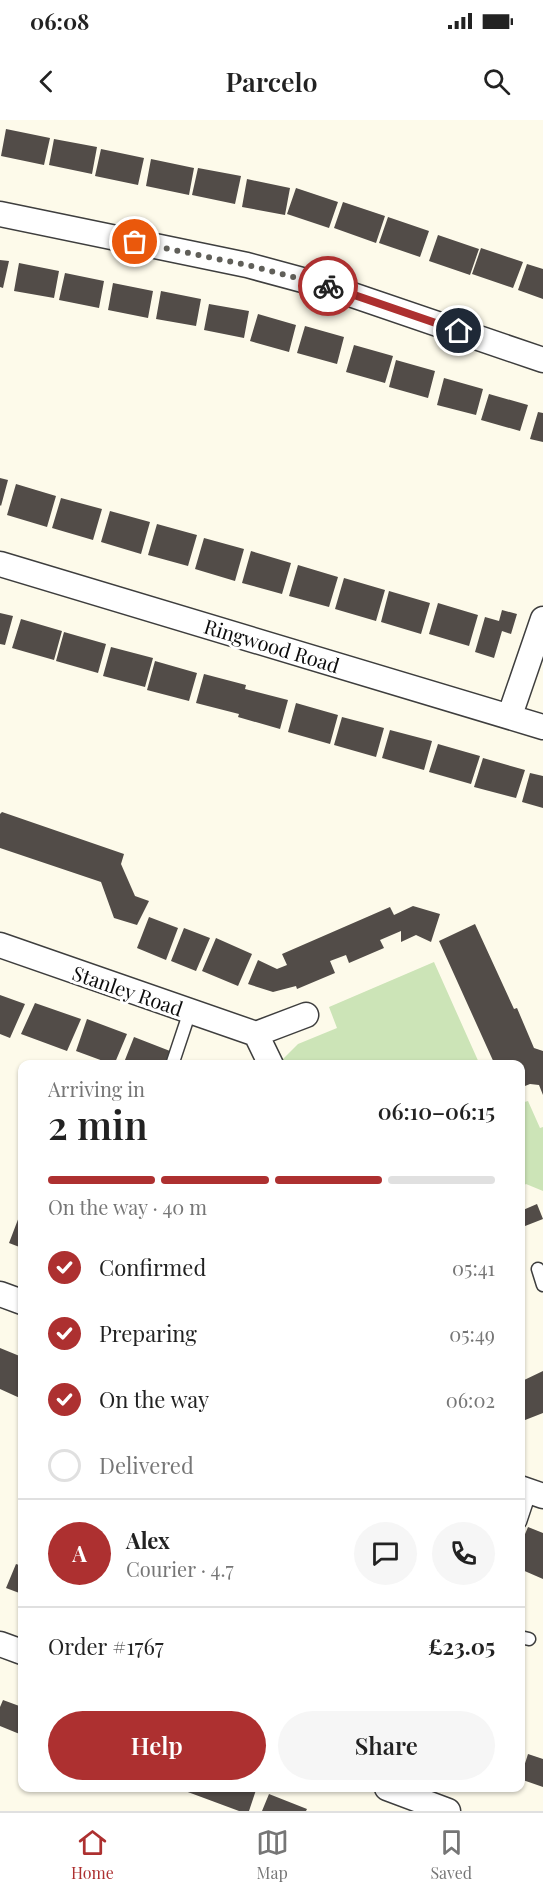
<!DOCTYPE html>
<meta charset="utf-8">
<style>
:root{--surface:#fff;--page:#f6f6f6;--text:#222;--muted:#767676;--line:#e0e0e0;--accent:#ad3030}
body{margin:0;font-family:"Playfair Display",serif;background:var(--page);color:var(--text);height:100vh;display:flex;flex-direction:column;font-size:22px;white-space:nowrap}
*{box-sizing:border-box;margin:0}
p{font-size:20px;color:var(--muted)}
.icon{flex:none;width:33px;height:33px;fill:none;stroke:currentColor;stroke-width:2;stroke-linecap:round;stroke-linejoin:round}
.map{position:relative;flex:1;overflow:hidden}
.panel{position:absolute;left:18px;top:940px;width:507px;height:732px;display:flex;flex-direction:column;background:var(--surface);border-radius:12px;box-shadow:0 2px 4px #0004}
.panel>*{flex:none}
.pin{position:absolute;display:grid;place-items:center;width:51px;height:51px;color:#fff;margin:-26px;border:3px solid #fff;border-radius:50%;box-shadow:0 2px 6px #0007}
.courier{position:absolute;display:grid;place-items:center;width:60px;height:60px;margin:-30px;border:4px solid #ad3030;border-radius:50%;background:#fff;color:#222;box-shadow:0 2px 8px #0007}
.head em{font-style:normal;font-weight:600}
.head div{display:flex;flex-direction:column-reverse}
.head{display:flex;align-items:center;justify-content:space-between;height:102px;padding:0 30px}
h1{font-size:39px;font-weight:600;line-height:45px}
.bar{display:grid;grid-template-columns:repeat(4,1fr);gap:9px 6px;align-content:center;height:72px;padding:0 30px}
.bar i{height:8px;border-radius:4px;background:var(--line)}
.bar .selected{background:var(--accent)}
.bar p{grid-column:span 4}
.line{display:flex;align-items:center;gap:15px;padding:0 30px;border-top:2px solid var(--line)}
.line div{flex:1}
.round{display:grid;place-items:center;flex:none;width:63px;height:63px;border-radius:32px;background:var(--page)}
ol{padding:0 30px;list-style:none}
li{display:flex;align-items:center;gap:18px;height:66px}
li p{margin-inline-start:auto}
li .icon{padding:6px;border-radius:50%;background:var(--accent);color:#fff;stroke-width:4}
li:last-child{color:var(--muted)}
li i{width:33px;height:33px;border:3px solid var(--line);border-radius:50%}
.primary-button{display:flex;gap:12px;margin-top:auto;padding:12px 30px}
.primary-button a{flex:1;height:69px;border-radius:36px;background:var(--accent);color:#fff;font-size:24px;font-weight:600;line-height:69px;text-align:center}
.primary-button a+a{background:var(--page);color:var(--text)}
.status{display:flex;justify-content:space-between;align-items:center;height:42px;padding:0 30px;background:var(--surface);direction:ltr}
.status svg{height:16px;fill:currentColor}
header{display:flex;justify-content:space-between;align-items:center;height:78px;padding:0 30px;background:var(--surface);font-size:27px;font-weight:600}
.menu{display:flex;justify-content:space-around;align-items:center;height:84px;border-top:2px solid var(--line);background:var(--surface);font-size:16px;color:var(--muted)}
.menu a{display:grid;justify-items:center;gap:3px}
.menu .selected{color:var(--accent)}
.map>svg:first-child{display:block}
.green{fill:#cce4b7}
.building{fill:#524c48}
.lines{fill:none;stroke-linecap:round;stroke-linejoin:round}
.lane-casing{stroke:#3e3e3e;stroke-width:15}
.street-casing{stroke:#3e3e3e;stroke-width:27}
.lane{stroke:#fff;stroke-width:12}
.street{stroke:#fff;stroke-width:24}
.done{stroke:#605f59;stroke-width:6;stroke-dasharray:0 10.8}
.route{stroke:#ad3030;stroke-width:8}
.labels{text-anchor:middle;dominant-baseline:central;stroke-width:6;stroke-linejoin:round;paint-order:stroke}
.street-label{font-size:20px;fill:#0b0b0b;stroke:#fff}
</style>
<div class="status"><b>06:08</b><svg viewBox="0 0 49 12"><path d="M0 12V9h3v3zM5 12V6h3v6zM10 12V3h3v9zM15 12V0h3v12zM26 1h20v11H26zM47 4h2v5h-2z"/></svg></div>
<header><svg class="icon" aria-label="back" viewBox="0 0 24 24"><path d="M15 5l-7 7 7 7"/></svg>Parcelo<svg class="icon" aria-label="search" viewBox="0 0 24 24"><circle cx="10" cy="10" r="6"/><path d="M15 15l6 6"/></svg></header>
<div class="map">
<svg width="543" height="1691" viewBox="0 0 543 1691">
<rect width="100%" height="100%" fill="#fdfaea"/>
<path class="green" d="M434,842L480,945H277L298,924L337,908L329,887Z
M528,981L540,1008L543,1007V1071L526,1064L521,1067V983Z"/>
<path class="building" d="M6,9L50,18L44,45L1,36Z
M54,19L97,27L92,54L49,45Z
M101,29L144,38L138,65L95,56Z
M151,39L194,48L189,75L146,66Z
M198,48L241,56L235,84L192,75Z
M247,59L290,68L285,95L242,87Z
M296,68L338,82L329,108L287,94Z
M343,82L385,96L376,123L334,108Z
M388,97L429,111L420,137L379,123Z
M438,115L479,129L470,155L429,141Z
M481,128L523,142L513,168L472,154Z
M0,140L9,141L3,168L0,167Z
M19,143L59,151L54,178L14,171Z
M527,144L543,149V179L518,170Z
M65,153L104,161L99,188L59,180Z
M113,163L153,171L148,198L108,190Z
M161,171L201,179L196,206L156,199Z
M209,184L249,191L244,218L204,210Z
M258,194L296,205L289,232L250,221Z
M305,206L344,217L337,244L297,233Z
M354,225L393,236L385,263L346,252Z
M396,240L435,251L428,278L389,267Z
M444,258L483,269L476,295L437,285Z
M489,274L528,285L520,311L481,300Z
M538,292L543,293V322L530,319Z
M0,358L8,360L1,386L0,385Z
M16,364L56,376L47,407L7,395Z
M61,378L102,389L93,420L52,408Z
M110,391L150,402L141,434L101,422Z
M157,404L197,415L188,446L148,435Z
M204,418L244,429L235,461L195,449Z
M251,431L291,443L282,474L242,463Z
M298,445L338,457L329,487L289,476Z
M344,458L385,470L376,501L335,489Z
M389,471L430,483L421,514L381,502Z
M438,483L478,495L469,526L429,514Z
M502,490L517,494L511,514L502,511L494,538L475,532L485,497L499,501Z
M0,493L13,496L5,525L0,524Z
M21,499L62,511L54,540L12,528Z
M64,512L106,524L98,553L56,541Z
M111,527L153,538L145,567L103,556Z
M155,541L197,553L189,581L147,570Z
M204,554L246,565L245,569L288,580L280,609L238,597L239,594L196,583Z
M296,583L338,595L330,624L288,612Z
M342,597L384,608L376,637L334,625Z
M390,610L432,621L424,650L382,638Z
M438,624L480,636L471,664L429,652Z
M483,638L525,650L516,678L474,667Z
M530,653L543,656V688L522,682Z
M2,692L124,734L121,744L135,776L149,781L137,805L114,798L101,762L0,728V694Z
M413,786L440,794L431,822L416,815L401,822V811L380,820L384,828L349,843L346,835L330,841L335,853L297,869L296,866L273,872L248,864L258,840L277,849L287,845L282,834L390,787L394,795Z
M149,797L178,808L166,840L137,828Z
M475,804L514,889L517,888L534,928L543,931V975L539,965L530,964L520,968V945H495L439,821Z
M184,808L210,818L196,851L171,841Z
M216,818L252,834L238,866L202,851Z
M0,875L25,884L10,918L0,914Z
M35,883L81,899L67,931L21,914Z
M87,899L127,914L114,945L76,931Z
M134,917L170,931L165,945H123Z
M521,1084L523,1090L537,1084L543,1099L520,1108Z
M22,1089V1128L9,1123Z
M0,1228L22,1237V1279L0,1269Z
M543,1251V1293L520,1302V1262Z
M528,1407L543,1413V1459L520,1449V1426Z
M16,1444L22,1446V1474L6,1468Z
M3,1580L22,1587V1615L0,1606V1587Z
M528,1634L543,1639V1667L520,1659Z
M177,1668H250L256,1670L249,1691H239Z
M269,1674L307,1689L306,1691H262Z"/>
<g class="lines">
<g class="lane-casing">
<path id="lane" d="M172,945L190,891
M538,1149L543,1165
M520,1402L530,1372
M520,1517L529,1519"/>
</g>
<g class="street-casing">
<path id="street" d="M0,94L247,145L332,168L543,240
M0,444L543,607
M510,595L543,499
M0,825L256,914
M271,945L256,914L306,895
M0,1174L22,1182
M520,1368L543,1376
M0,1524L22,1532
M387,1668L448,1691"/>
</g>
<use href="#lane" class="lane"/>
<use href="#street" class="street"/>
</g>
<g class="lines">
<path class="done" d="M135,122L247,145L328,166"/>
<path class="route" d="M328,166L459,211"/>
</g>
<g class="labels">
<g class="street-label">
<text transform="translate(272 525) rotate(17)">Ringwood Road</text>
<text transform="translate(128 870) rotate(19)">Stanley Road</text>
</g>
</g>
</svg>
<div class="pin" style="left:135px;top:122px;background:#ea580c"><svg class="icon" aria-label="bag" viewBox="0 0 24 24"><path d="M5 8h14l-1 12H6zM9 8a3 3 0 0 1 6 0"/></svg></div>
<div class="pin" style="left:459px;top:211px;background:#1f2937"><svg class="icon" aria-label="home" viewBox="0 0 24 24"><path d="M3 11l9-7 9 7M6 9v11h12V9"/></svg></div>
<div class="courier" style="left:328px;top:166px"><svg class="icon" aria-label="bike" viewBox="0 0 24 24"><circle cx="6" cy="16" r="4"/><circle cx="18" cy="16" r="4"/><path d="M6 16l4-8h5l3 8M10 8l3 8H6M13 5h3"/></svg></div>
<section class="panel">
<div class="head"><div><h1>2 min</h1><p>Arriving in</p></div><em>06:10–06:15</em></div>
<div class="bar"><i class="selected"></i><i class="selected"></i><i class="selected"></i><i></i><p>On the way · 40 m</p></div>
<ol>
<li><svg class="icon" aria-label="check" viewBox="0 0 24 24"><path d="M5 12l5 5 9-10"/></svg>Confirmed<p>05:41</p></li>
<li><svg class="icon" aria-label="check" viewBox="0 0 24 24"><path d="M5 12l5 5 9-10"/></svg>Preparing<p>05:49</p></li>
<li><svg class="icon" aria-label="check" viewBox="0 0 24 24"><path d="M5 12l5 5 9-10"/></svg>On the way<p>06:02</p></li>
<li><i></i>Delivered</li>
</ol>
<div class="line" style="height:108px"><b class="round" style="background:var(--accent);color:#fff">A</b><div><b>Alex</b><p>Courier · 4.7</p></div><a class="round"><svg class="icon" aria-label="chat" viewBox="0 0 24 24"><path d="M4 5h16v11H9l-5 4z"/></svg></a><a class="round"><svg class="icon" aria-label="phone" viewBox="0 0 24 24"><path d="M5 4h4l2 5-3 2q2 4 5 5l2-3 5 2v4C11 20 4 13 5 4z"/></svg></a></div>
<div class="line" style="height:78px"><div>Order #1767</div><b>£23.05</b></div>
<div class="primary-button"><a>Help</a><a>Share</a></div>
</section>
</div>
<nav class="menu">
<a class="selected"><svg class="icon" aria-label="home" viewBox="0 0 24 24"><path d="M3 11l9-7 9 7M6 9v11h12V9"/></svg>Home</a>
<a><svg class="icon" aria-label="map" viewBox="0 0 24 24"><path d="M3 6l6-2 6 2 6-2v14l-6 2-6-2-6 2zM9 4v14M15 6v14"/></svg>Map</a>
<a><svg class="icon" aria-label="saved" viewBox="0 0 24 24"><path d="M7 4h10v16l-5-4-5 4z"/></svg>Saved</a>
</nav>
